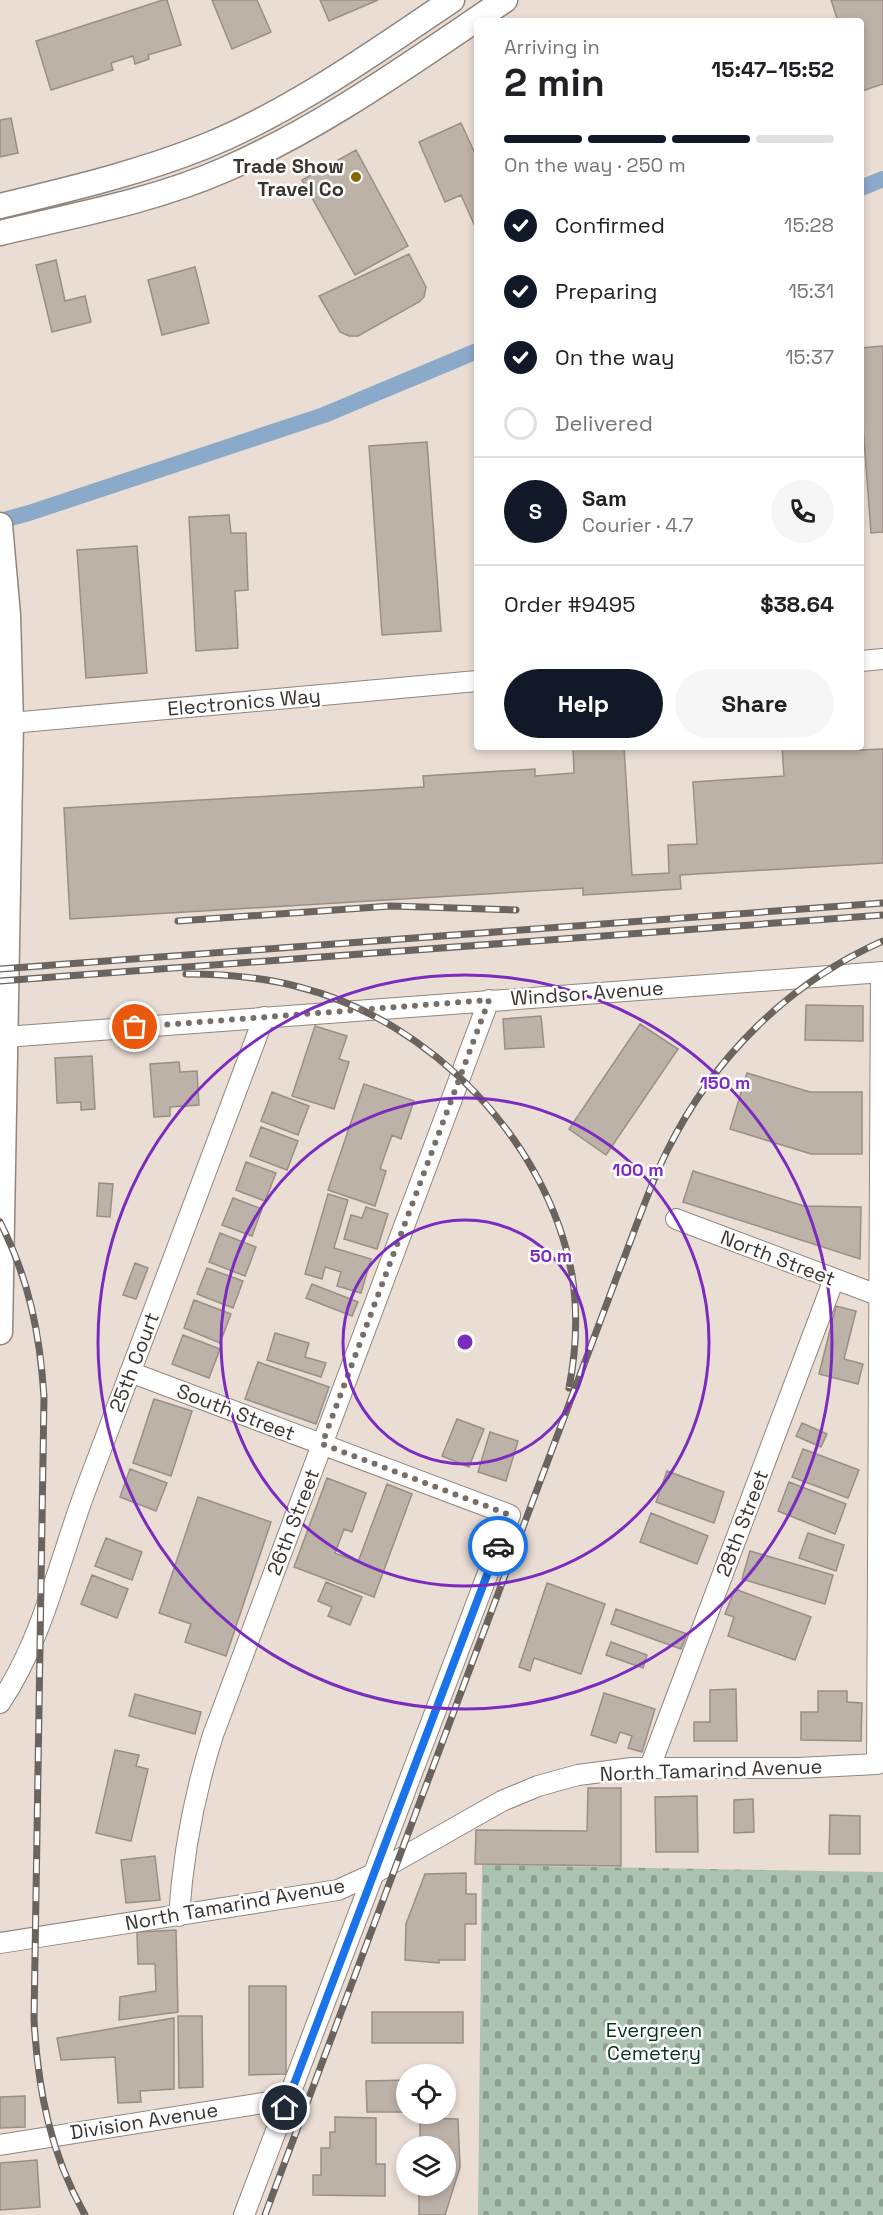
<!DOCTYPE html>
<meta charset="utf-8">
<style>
:root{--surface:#fff;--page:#f6f6f6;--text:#202124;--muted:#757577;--line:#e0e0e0;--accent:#111827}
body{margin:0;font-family:"Space Grotesk",sans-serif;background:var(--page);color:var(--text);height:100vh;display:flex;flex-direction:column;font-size:22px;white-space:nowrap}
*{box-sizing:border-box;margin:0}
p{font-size:20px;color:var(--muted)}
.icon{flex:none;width:33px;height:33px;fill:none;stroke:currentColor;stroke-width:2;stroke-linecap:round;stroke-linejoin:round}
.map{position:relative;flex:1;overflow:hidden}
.drawer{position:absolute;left:474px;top:18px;width:390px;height:732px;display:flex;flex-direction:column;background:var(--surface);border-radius:6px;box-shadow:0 3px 9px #0003}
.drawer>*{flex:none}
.fabs{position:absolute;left:396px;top:2064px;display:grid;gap:12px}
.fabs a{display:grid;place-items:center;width:60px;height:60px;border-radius:50%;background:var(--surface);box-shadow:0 3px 9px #0003;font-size:30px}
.pin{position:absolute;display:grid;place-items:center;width:51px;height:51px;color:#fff;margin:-26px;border:3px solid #fff;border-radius:50%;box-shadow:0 2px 6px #0007}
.courier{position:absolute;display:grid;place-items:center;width:60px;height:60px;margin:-30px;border:4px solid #1a73e8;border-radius:50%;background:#fff;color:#222;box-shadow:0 2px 8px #0007}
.summary em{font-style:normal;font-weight:800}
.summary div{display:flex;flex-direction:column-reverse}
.summary{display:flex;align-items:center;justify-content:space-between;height:102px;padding:0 30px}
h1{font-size:39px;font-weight:800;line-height:45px}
.bar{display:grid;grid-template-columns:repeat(4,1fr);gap:9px 6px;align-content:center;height:72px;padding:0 30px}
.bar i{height:8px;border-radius:4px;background:var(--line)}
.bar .active{background:var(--accent)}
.bar p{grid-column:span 4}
.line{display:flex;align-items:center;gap:15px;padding:0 30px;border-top:2px solid var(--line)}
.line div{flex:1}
.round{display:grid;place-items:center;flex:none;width:63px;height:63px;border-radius:32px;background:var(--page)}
ol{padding:0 30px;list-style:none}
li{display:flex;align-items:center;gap:18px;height:66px}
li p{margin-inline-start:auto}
li .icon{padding:6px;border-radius:50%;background:var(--accent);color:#fff;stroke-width:4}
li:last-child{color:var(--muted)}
li i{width:33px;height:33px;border:3px solid var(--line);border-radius:50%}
.primary-button{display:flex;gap:12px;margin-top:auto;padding:12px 30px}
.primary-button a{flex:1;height:69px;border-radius:36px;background:var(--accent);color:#fff;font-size:24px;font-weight:800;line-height:69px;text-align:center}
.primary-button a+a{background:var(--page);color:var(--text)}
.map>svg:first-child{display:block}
.cemetery{fill:url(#cemetery-stones)}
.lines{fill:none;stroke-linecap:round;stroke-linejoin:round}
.canal{stroke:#8ba9c8;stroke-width:16}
.building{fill:#bdb2a8;stroke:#9a8f86;stroke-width:1.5}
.minor-casing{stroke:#91867d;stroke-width:22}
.major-casing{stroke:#91867d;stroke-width:27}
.minor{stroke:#fff;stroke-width:20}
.major{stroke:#fff;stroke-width:24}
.rail-casing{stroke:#6a635e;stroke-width:7}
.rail{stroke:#fff;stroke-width:4.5;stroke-dasharray:14;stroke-linecap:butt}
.done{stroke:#776f69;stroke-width:6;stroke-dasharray:0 10.8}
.route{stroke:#1a73e8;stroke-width:8}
.ring{fill:none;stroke:#7b2cbf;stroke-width:3}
.poi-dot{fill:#866803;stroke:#fff;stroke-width:2}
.labels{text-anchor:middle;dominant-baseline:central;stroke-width:5;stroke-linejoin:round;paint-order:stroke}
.poi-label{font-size:20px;font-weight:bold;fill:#393430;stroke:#fff;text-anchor:end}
.street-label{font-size:20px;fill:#393430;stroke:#fff}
.park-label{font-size:20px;fill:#073419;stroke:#fff}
.centre{fill:#7b2cbf;stroke:#fff;stroke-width:3}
.ring-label{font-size:18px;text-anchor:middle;font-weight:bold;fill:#7b2cbf;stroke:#fff;stroke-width:5;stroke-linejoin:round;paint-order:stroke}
</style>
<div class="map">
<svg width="883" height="2215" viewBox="0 0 883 2215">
<defs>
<pattern id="cemetery-stones" width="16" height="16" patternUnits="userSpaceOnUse" patternTransform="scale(1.5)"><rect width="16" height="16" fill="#acc3b1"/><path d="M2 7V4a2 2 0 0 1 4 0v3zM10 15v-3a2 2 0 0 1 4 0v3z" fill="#8d9f90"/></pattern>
</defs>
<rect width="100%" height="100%" fill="#e9ddd4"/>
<path class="cemetery" d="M482,1865L883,1872V2215H478Z"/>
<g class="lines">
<path class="canal" d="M861,188L883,179
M0,521L29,513L324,415L477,351"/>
</g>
<path class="building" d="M163,0H167L181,45L148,55L149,59L135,64L133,56L111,63L113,70L51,90L36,41Z
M212,0H257L271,32L232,49Z
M320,0H378L329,21Z
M831,0H883V84L862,91L861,21H838Z
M11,118L18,153L0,157V120Z
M461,123L477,158V231L461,195L445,202L419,142Z
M356,150L408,246L355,275L302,180Z
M409,254L426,287L424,297L419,302L358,336H349L340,332L319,296Z
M56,260L65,301L85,296L91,322L52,332L36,265Z
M195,267L209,323L162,335L148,280Z
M883,346V532L871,533L861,399V348Z
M427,442L441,631L382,635L369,446Z
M229,515L231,533H246L248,590L235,591L238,648L196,651L189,517Z
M137,546L147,673L86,678L77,550Z
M573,747H624L632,875L669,873L668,845L697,844L693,782L784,776L782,747H860V750L883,749V863L680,875L681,889L583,895V888L70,919L64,808L424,787L423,776L535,769V776L574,773Z
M806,1005L863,1006V1041L805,1040Z
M541,1016L544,1047L505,1049L503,1019Z
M640,1024L678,1049L606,1155L569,1129Z
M315,1026L347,1036L339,1059L349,1062L334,1109L292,1096Z
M92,1056L95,1109L81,1110V1102L57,1103L55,1058Z
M179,1062L180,1072L197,1071L199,1105L170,1107V1116L154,1117L150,1064Z
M747,1073L810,1092H862V1154H811L730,1129Z
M364,1084L414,1101L401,1139L392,1135L380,1169L386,1171L375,1206L328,1190Z
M272,1092L309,1106L298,1135L261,1121Z
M261,1127L298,1141L287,1170L250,1156Z
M246,1162L276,1173L265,1201L236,1190Z
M693,1171L804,1206L861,1207L860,1259L683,1202Z
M99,1183L113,1184L110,1217L97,1216Z
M328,1194L348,1200L334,1248L371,1259L361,1293L337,1286L341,1272L325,1267L322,1279L305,1274Z
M233,1198L262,1209L252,1236L222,1225Z
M366,1207L388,1214L377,1249L344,1239L351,1215L362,1218Z
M220,1233L256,1247L245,1276L209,1262Z
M135,1263L148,1268L136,1299L123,1295Z
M207,1268L243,1281L233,1308L197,1294Z
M312,1284L358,1302L352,1316L306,1298Z
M194,1300L231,1314L220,1343L184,1328Z
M836,1306L856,1311L844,1359L863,1364L858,1384L819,1374Z
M275,1333L309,1343L305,1357L326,1363L321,1377L267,1360Z
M183,1335L220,1349L209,1378L172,1364Z
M258,1362L329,1387L316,1424L245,1399Z
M154,1399L192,1411L171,1476L133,1463Z
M457,1419L484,1429L469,1467L442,1456Z
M802,1423L827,1434L821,1447L796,1436Z
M490,1432L518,1441L506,1481L478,1472Z
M803,1449L859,1470L848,1498L792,1477Z
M130,1469L167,1483L156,1511L120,1497Z
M667,1471L724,1492L714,1523L656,1502Z
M327,1478L366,1493L352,1532L344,1529L335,1553L358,1562L387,1484L412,1494L374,1597L294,1567Z
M789,1482L846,1504L835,1534L778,1511Z
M198,1497L271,1522L226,1656L185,1642L191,1624L159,1613Z
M651,1513L708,1536L697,1564L640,1542Z
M808,1533L844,1545L836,1571L799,1558Z
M106,1538L142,1552L132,1580L95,1566Z
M750,1551L833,1575L825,1604L742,1579Z
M92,1575L128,1589L117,1618L81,1604Z
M326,1582L362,1597L350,1625L328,1616L332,1607L318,1601Z
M547,1583L605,1604L581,1674L534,1658L530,1671L519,1667Z
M735,1589L811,1617L795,1660L728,1636L734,1617L725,1614Z
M616,1609L687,1634L681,1649L611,1624Z
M611,1642L647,1655L643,1668L606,1655Z
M736,1689L737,1741H694V1722H710V1690Z
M818,1691H847V1702L862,1703L861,1741L801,1740V1712H818Z
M604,1693L655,1709L642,1752L628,1748L632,1736L620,1732L616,1743L591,1735Z
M135,1694L201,1712L195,1734L129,1716Z
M115,1750L139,1755L136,1766L148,1769L131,1841L96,1833Z
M588,1788H621V1866L475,1864L476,1830L587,1831Z
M697,1796L698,1852H656L655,1797Z
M753,1799L754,1832L734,1833V1800Z
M830,1815L860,1816V1854H829Z
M155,1856L160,1900L126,1903L121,1860Z
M466,1873V1894H476V1924H465V1960H439V1963L405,1960L406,1924L425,1874Z
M176,1930L178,2012L119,2020L120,1997L156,1991L155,1964H138L137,1932Z
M249,1986H286V2074L249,2075Z
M372,2012H463V2043H372Z
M178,2016H202L203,2087L179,2088Z
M174,2018V2089L140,2091L141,2102L118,2103L115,2057L61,2060L57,2038Z
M406,2080V2112H367L366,2081Z
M446,2095H449L450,2111H446Z
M25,2096V2127L0,2128V2097Z
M335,2117L376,2118V2164H385V2196L313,2195V2175H321V2148H330V2132H335Z
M420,2118L458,2119L460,2167L445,2215H419V2186H446V2146H420Z
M37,2160L40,2207L0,2210V2163Z"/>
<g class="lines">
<g class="minor-casing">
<path id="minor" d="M861,661L883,659
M11,723L477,681
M5,1037L883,972
M676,1219L880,1296
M130,1372L510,1515L244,2215
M0,1703C43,1639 59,1561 86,1489C146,1332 205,1174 264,1017
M650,1767L834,1279
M179,1916C183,1853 194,1795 213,1735L489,1000
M0,1943L338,1890L373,1874L502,1801L538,1786L578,1775L632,1768H798L877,1764L881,972
M0,2145L288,2099"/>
</g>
<g class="major-casing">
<path id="major" d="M0,206C70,189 139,173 206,146C294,110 373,53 452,0
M0,233C75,215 153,201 224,170C325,126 414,61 505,0
M0,525L8,615L11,723L0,1332"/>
</g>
<use href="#minor" class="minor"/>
<use href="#major" class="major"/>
<g class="rail-casing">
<path id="rail" d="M178,921L391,906L516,910
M0,969L883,903
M186,974C224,974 262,977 299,987C430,1020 548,1141 572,1275C578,1312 576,1352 569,1388
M0,981L883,915
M0,1222C29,1279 40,1334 44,1397L34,2020C38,2090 50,2153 85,2215
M265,2215L619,1271C635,1231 648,1189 667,1151C713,1058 788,983 883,941"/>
</g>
<use href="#rail" class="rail"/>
</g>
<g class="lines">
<path class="done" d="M135,1027L489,1000L322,1444L510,1515L498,1546"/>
<path class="route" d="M285,2108L498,1546"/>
</g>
<g class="ring">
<circle cx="465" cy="1342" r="122"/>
<circle cx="465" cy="1342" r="244"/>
<circle cx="465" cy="1342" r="367"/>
</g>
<circle class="poi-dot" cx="356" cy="177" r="6"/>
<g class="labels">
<g class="poi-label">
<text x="344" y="166">Trade Show<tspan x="344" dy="23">Travel Co</tspan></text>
</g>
<g class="street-label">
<text transform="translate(244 702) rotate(-5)">Electronics Way</text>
<text transform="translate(587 993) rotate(-4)">Windsor Avenue</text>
<text transform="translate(778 1258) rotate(21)">North Street</text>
<text transform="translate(134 1362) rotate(-69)">25th Court</text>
<text transform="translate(236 1412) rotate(21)">South Street</text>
<text transform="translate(293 1522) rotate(-69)">26th Street</text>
<text transform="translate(742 1523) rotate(-69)">28th Street</text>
<text transform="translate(711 1770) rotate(-2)">North Tamarind Avenue</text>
<text transform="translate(235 1904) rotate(-10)">North Tamarind Avenue</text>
<text transform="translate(144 2121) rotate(-9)">Division Avenue</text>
</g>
<g class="park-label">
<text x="654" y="2030">Evergreen<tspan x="654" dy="23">Cemetery</tspan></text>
</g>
</g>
<circle cx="465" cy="1342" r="9" class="centre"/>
<g class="ring-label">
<text x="725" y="1089">150 m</text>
<text x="638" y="1176">100 m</text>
<text x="551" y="1262">50 m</text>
</g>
</svg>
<div class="fabs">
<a><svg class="icon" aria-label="locate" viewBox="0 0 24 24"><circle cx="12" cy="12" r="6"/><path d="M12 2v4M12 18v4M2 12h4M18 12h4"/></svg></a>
<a><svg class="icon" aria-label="layers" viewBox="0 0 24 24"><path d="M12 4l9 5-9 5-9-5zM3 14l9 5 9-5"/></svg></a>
</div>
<div class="pin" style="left:135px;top:1027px;background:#ea580c"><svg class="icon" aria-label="bag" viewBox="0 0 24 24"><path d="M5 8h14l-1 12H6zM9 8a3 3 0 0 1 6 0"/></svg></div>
<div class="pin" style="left:285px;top:2108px;background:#1f2937"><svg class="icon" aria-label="home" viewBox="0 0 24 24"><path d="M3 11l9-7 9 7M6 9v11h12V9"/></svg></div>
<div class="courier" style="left:498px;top:1546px"><svg class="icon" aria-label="car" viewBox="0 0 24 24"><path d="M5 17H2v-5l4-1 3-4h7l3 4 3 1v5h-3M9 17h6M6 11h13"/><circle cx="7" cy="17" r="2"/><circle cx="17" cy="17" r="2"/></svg></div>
<section class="drawer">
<div class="summary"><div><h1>2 min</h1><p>Arriving in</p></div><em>15:47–15:52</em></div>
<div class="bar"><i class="active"></i><i class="active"></i><i class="active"></i><i></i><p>On the way · 250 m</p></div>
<ol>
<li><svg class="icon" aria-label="check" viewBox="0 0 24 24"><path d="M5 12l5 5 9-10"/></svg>Confirmed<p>15:28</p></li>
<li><svg class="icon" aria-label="check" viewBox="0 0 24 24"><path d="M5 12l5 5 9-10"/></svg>Preparing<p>15:31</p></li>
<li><svg class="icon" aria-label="check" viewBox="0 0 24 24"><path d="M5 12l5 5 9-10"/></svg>On the way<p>15:37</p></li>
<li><i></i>Delivered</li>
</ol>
<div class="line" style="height:108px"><b class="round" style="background:var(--accent);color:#fff">S</b><div><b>Sam</b><p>Courier · 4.7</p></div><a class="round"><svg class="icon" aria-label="phone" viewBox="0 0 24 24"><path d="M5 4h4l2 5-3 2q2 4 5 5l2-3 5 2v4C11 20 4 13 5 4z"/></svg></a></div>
<div class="line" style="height:78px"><div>Order #9495</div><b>$38.64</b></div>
<div class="primary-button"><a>Help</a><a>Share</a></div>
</section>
</div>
